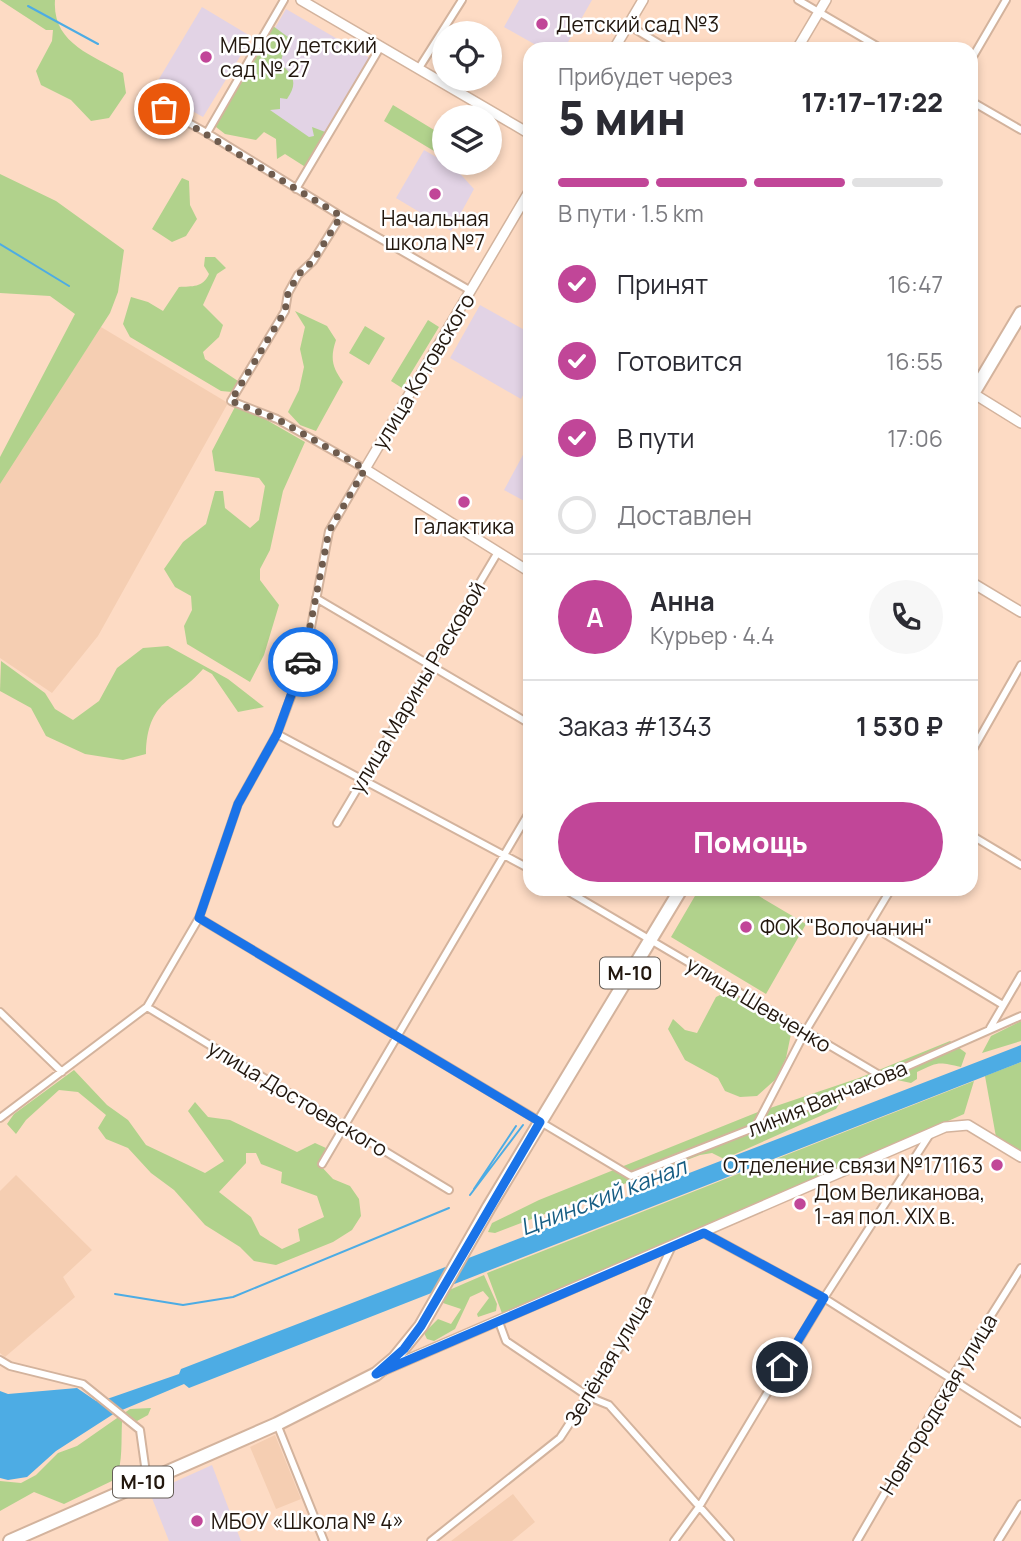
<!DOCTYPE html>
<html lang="ru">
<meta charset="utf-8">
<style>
:root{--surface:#fff;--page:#f7f7f7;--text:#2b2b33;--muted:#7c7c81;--line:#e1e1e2;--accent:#c14698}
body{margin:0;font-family:Manrope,sans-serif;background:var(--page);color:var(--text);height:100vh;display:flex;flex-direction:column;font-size:26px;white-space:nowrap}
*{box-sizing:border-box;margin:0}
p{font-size:23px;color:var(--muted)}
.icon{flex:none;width:38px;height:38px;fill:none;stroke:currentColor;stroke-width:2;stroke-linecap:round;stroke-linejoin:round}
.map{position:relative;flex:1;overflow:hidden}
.drawer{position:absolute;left:523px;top:42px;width:455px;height:854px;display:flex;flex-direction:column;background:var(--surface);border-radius:21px;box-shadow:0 4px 10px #0003}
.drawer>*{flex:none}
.controls{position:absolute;left:432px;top:21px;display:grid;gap:14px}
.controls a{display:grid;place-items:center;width:70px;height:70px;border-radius:50%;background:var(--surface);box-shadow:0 4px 10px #0003;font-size:35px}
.pin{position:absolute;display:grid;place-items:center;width:60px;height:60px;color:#fff;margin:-30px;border:4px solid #fff;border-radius:50%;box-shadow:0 2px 7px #0007}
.courier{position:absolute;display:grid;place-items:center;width:70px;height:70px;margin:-35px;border:5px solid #1a73e8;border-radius:50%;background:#fff;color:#222;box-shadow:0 2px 9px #0007}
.summary em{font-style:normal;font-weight:800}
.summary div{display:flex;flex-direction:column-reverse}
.summary{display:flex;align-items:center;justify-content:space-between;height:119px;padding:0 35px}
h1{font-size:46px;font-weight:800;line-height:52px}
.bar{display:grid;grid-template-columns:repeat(4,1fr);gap:10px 7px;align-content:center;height:84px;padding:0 35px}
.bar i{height:9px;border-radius:5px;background:var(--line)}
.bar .selected{background:var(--accent)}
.bar p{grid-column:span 4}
.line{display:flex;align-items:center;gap:18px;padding:0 35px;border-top:2px solid var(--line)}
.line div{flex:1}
.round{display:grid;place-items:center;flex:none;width:74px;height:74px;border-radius:37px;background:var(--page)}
ol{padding:0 35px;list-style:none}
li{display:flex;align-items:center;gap:21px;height:77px}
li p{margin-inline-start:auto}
li .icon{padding:7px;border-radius:50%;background:var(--accent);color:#fff;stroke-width:4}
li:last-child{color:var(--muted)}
li i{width:38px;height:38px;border:4px solid var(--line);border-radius:50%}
.action{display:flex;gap:14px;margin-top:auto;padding:14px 35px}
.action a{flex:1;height:80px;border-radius:42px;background:var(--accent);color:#fff;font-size:28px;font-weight:800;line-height:80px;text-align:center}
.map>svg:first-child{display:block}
.built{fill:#f5ceb2}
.education{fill:#e2d3e5}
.green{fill:#b1d28c;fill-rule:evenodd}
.water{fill:#4dace4}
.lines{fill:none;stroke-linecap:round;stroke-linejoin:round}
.stream{stroke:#4dace4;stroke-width:2}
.street-casing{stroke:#d3b39d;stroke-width:10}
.secondary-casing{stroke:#d3b39d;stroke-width:12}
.highway-casing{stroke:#d3b39d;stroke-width:16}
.street{stroke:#fff;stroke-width:6}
.secondary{stroke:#fff;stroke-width:9}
.highway{stroke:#fff;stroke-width:12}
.done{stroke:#6f5c4e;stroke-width:7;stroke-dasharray:0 12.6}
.route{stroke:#1a73e8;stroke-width:9}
.poi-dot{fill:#c14698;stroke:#fff;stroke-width:2.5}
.labels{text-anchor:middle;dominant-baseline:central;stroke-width:5;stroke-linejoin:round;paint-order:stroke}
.shield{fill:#fff;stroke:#645d56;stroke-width:2}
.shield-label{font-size:19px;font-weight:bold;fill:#22170e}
.poi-label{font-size:21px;fill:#22170e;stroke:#fff;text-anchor:start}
.street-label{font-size:21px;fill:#22170e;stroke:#fff}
.water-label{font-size:23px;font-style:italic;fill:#185e84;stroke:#fff}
</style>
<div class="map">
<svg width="1021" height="1541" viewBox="0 0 1021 1541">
<rect width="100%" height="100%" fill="#fddbc4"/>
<path class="built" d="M101,327L228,403L98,636L52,693L0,658V481Z
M16,1175L92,1250L63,1277L75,1297L5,1357L0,1353V1191Z
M275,1435L301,1499L276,1509L250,1447Z
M513,1494L535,1522L512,1541H451Z"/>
<path class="education" d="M519,0H592L564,49H543L504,27Z
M202,7L252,37L203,117L153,89Z
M286,9L370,58L315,149L233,100Z
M424,150L454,167L474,189L451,231L396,198Z
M480,305L530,333V382L521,399L450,358Z
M530,442V504L504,490Z
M212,1465L241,1541H169L150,1493Z"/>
<path class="green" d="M0,0H55C52,43 92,55 123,73L126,93L109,118L91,121L71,100L41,85L36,71L52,41L53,30H46Z
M273,26L288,37L280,64C294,74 298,84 287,99L280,98V109L270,110L309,137L314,136L312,127L328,133L307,168L285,154L277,159L276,139L264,132L256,140L225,134L216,127V121Z
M393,105L444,136V157L384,121Z
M0,174L56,201L124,250L118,292L110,313L0,484V457L75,314L50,296L0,293Z
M182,178L189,181L190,205L197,219L186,236L172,242L152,229Z
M205,257H215L226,268L217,274L203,305L223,325L219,337L203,352L205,359L238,381V386L232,392L221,391L130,337L123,324L131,297L148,302L163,311L179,287C192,286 203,288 209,274L204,266Z
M295,311L327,326L336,340C330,358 332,367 343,382L316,431L300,425L288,412L299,390L304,367L300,349L305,327Z
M428,320L439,327L402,388L391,381Z
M365,326L385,338L369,365L349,353Z
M237,403L305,442L283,491L270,550L260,569V580L279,605L264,655L250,682L187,644L184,626L192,610L191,596L175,587L164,569L183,542L206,524L215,491H223L225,508L250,528L259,520L265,486L259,478L215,471L212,451Z
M168,646L228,679L264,707L238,712L212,674L203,669C174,702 147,700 146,754L123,760L85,754L46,736L31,708L0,691L1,661L45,693L55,709L73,720L99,701L117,668L143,648Z
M699,889H747L806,924L766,994L671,937Z
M730,990L785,1022L791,1034L786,1058L776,1079L757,1096L740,1097L725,1091L718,1078L685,1060L668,1029L673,1019L685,1030L697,1033L716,997Z
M1021,1021V1041L982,1053L991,1036Z
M950,1041L966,1053L961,1067C939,1062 939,1061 917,1072V1079L911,1083L897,1080L843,1098L836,1109L724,1159L712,1153L700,1155L495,1233L488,1232L492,1223L539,1200L758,1112L859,1078Z
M1021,1062V1153L996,1137L985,1076Z
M74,1070L107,1105L128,1120L146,1145L205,1173L224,1161L188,1111L195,1102L208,1117L230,1120L297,1152L315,1143L326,1148L319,1164L333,1179L350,1186L359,1199L361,1216L352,1230L333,1242L276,1265L254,1261L240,1247L205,1225L174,1190L151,1173L128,1148L106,1139L98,1128L106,1115L78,1092L59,1090L26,1120L16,1134L7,1124L14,1114ZM246,1153H256L261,1164L282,1172L281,1183L317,1196L324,1217L298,1229L300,1241L282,1249L260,1235L251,1217L219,1192L246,1163Z
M974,1081L964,1114L503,1316L487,1273Z
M484,1275L497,1304L496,1311L478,1317L477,1314L489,1298L483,1291L470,1297L455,1329L434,1341L427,1339L424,1333L438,1319L451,1324L461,1309L440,1302L447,1291Z
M151,1408L148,1415L137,1421L129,1417L122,1422C121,1441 123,1462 116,1479L64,1504L34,1492L0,1511V1481L21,1483L36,1475L58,1453L77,1446L130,1409Z"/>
<path class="water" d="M1021,1045V1062L189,1388L184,1384L115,1413L56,1451L27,1477L8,1480L0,1478V1391L8,1394L77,1388L96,1401L107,1399L179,1374L181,1369Z"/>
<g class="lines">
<path class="stream" d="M28,6L98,44
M0,244L69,286
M474,1189L516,1126
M470,1195L523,1125
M115,1294L183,1305L233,1297L449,1208"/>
<g class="street-casing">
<path id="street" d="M798,0L882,49
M628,25L668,49
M971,60L1006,0
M419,68L462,0
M142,97L207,133L341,216L471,291
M971,101L1021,130
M207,133L284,0
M296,189L381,46
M316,598L530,724
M277,734L530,869
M971,753L1021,665
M337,823L498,552
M971,835L1021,865
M564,889L883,1077
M199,918L631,1176L883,1077L1021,1016
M870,925L1003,1005
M147,1007L449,1190
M0,1012L62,1072
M990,1028L1021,975
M0,1118L147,1007L199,918L238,804L277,734L305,659L329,531L365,469L277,419L231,401L285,311L288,293L298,275L313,261L341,216
M756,1126L805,1032L891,889
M322,1164L530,811
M704,1233L824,1298L1021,1423
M499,1322L506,1341L589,1397L609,1405L730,1541
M0,1360L10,1366L83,1384L140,1430L147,1480
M277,1424L324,1541
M431,1541L560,1438L637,1321L672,1246
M674,1541L699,1507L824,1298L930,1134
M857,1541L951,1379L1021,1268
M998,1541L1021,1504"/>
</g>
<g class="secondary-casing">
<path id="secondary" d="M301,0L530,134
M614,49L643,0
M797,49L826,0
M530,190L365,469L530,572
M971,392L1021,423
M971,582L1021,612
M384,1370L945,1127L968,1125L1021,1157"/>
</g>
<g class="highway-casing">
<path id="highway" d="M971,397L1021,313
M10,1541L277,1424L376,1374L395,1358L421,1326L489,1207L681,889"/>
</g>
<use href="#street" class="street"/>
<use href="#secondary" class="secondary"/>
<use href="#highway" class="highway"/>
</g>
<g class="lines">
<path class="done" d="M164,109L341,216L313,261L298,275L288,293L285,311L231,401L277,419L365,469L329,531L303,662"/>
<path class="route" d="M303,662L277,734L238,804L199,918L540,1122L421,1326L404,1349L376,1374L704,1233L824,1298L782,1367"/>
</g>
<g class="poi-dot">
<circle cx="542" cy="24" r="7"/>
<circle cx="206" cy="57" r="7"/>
<circle cx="435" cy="194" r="7"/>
<circle cx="464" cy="502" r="7"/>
<circle cx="746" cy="927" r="7"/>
<circle cx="997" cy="1165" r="7"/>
<circle cx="800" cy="1204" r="7"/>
<circle cx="197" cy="1521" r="7"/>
</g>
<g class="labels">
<g class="shield">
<rect x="600" y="957.5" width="60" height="31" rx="5"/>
<rect x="113" y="1466.5" width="60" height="31" rx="5"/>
</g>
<g class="shield-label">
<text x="630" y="973">М-10</text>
<text x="143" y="1482">М-10</text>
</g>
<g class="poi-label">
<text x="556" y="24">Детский сад №3</text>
<text x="220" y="45">МБДОУ детский<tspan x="220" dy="24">сад № 27</tspan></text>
<text x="435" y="218" text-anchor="middle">Начальная<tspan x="435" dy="24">школа №7</tspan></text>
<text x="464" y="526" text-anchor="middle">Галактика</text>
<text x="760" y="927">ФОК "Волочанин"</text>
<text x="983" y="1165" text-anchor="end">Отделение связи №171163</text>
<text x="814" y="1192">Дом Великанова,<tspan x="814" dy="24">1-ая пол. XIX в.</tspan></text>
<text x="211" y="1521">МБОУ «Школа № 4»</text>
</g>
<g class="street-label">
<text transform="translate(423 371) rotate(-59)">улица Котовского</text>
<text transform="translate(417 687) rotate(-59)">улица Марины Расковой</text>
<text transform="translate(759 1004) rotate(31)">улица Шевченко</text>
<text transform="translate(298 1098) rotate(31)">улица Достоевского</text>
<text transform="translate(827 1098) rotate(-22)">линия Ванчакова</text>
<text transform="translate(608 1360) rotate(-59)">Зелёная улица</text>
<text transform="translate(938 1404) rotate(-59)">Новгородская улица</text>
</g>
<g class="water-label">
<text transform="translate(603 1196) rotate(-21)">Цнинский канал</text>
</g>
</g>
</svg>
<div class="controls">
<a><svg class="icon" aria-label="locate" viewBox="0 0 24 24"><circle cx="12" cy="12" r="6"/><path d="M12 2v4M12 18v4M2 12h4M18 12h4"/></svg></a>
<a><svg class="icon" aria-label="layers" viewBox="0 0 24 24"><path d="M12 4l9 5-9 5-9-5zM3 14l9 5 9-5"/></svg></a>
</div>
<div class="pin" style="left:164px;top:109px;background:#ea580c"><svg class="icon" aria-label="bag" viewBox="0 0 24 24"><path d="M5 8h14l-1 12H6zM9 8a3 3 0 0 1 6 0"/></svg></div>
<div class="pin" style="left:782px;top:1367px;background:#1f2937"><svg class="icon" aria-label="home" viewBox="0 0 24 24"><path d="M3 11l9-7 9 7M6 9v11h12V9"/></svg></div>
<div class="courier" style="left:303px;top:662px"><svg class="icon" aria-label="car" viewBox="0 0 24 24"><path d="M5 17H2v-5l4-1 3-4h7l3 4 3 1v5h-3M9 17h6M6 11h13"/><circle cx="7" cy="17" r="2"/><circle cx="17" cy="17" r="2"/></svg></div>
<section class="drawer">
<div class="summary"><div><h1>5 мин</h1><p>Прибудет через</p></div><em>17:17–17:22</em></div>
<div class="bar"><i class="selected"></i><i class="selected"></i><i class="selected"></i><i></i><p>В пути · 1.5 km</p></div>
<ol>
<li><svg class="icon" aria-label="check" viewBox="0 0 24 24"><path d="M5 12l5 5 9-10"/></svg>Принят<p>16:47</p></li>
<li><svg class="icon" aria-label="check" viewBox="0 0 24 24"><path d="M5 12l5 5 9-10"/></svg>Готовится<p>16:55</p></li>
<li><svg class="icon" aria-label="check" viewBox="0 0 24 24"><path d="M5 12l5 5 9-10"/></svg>В пути<p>17:06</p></li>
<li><i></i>Доставлен</li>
</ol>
<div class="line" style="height:126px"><b class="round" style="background:var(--accent);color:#fff">А</b><div><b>Анна</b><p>Курьер · 4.4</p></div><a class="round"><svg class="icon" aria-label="phone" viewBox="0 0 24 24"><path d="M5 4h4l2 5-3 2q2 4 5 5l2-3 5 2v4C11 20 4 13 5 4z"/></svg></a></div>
<div class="line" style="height:91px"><div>Заказ #1343</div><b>1 530 ₽</b></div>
<div class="action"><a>Помощь</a></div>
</section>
</div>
